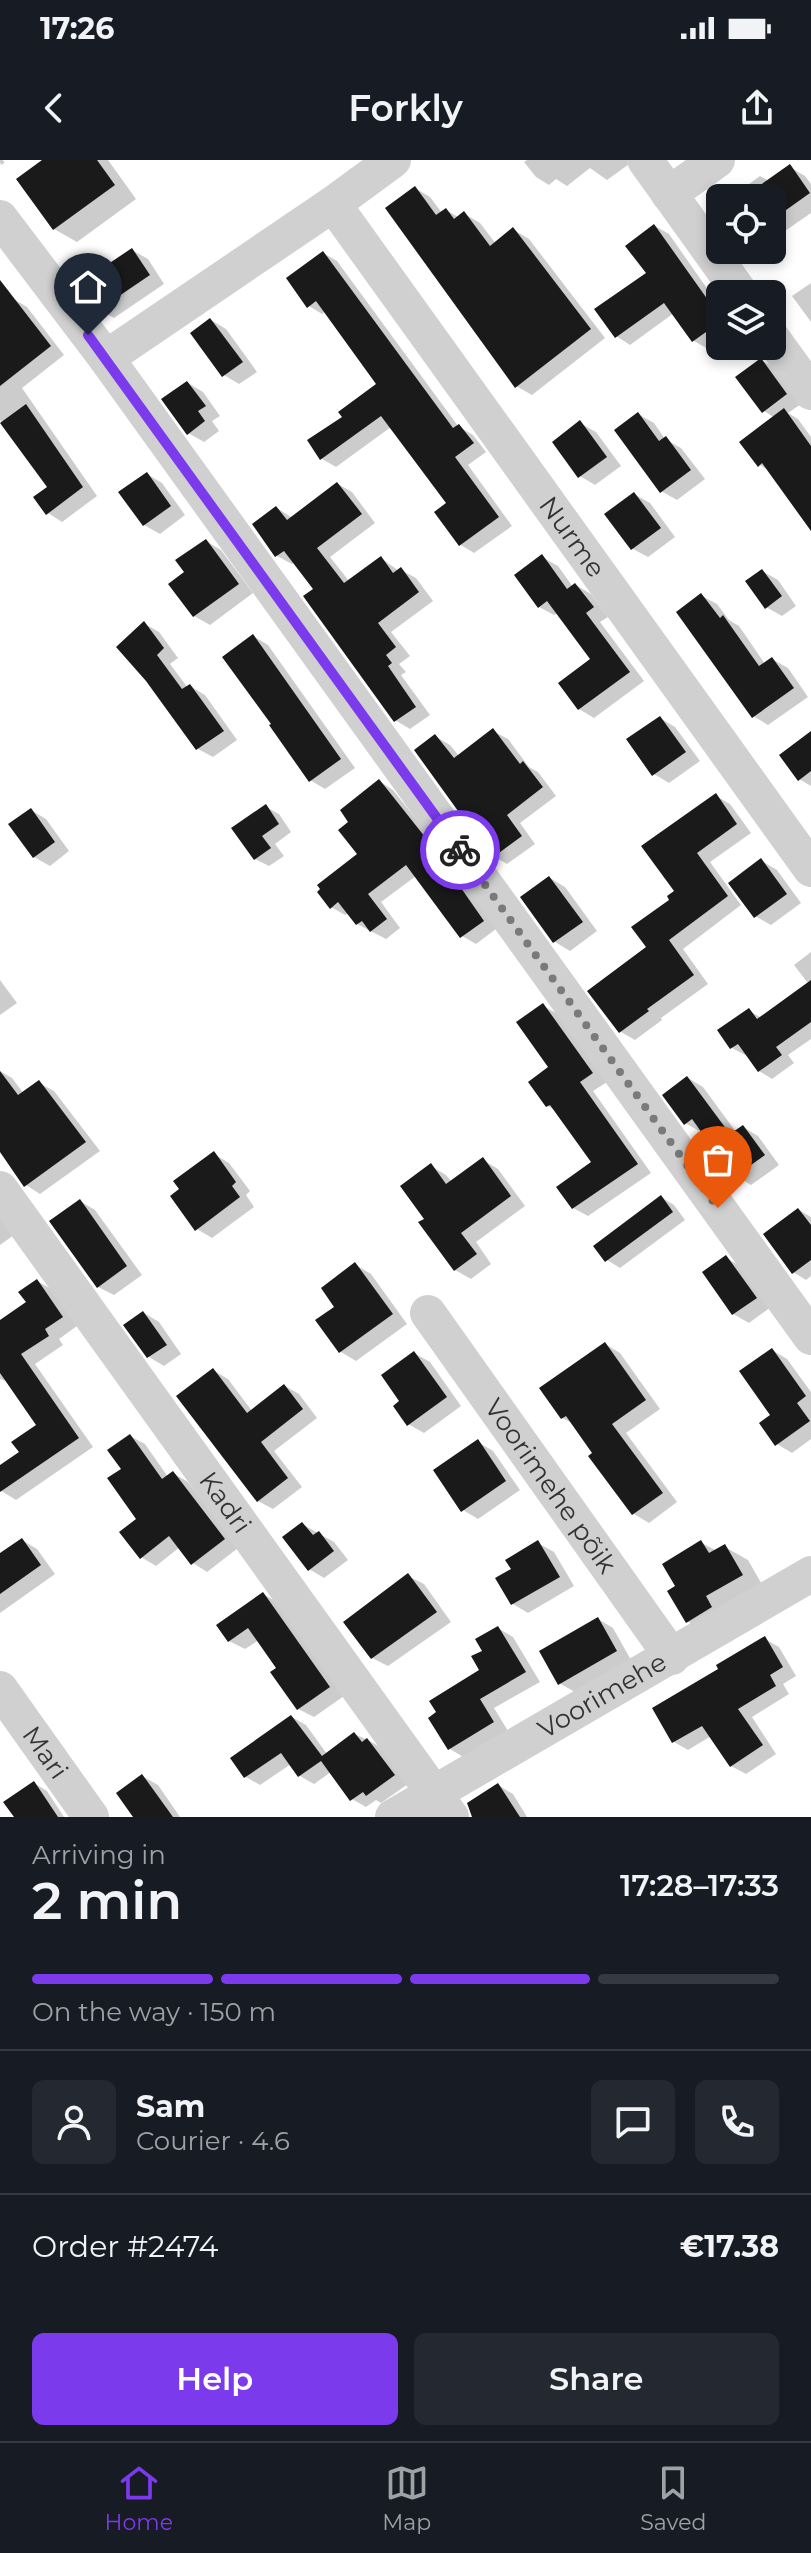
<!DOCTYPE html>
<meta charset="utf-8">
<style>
:root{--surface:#171b24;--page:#242831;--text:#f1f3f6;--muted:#9ea1a6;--line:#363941;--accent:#7c3aed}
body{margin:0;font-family:Montserrat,sans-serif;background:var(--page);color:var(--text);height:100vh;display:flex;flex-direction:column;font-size:30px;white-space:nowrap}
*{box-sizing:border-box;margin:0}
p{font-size:26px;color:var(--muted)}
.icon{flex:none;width:44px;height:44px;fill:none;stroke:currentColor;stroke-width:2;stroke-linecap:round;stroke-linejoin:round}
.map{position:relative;height:1657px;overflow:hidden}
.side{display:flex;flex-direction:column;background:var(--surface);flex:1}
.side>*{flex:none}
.tools{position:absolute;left:706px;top:24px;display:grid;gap:16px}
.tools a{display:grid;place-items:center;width:80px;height:80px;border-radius:12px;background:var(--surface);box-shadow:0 4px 12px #0003;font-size:40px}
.pin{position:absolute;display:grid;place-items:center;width:68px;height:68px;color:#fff;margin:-82px -34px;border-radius:50% 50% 50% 0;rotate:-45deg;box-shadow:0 0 8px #0007}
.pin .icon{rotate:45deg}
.courier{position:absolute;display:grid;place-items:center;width:80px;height:80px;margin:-40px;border:6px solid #7c3aed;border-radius:50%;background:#fff;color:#222;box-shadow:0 2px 10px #0007}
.summary em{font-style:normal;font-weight:600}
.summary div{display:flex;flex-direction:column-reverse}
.summary{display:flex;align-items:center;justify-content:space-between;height:136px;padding:0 32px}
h1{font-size:52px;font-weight:600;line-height:60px}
.bar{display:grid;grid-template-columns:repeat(4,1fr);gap:12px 8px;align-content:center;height:96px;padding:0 32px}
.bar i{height:10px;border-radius:6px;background:var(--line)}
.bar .active{background:var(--accent)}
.bar p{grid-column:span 4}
.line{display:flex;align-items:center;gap:20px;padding:0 32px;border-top:2px solid var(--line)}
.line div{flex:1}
.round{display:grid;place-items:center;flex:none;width:84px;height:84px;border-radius:12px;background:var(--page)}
.button{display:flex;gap:16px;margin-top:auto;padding:16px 32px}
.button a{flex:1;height:92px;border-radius:12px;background:var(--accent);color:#fff;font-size:32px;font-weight:600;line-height:92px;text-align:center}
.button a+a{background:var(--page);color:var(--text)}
.status{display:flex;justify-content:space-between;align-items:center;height:56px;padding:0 40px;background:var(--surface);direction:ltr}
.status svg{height:22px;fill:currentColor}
header{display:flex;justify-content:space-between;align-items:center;height:104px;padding:0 32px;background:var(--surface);font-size:36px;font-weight:600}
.tabs{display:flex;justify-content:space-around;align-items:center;height:112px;border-top:2px solid var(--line);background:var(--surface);font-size:22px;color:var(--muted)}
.tabs a{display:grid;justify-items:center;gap:4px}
.tabs .active{color:var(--accent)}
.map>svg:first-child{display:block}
.shadow{fill:#0003}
.building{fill:#1a1a1a}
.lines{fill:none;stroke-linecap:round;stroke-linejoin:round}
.path{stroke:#cdcdcd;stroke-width:5;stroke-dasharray:4 4;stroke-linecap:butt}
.minor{stroke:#d0d0d0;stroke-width:36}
.done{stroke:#7a7a7a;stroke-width:8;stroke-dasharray:0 14.4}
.route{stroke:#7c3aed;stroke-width:10}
.labels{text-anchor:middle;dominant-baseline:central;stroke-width:8;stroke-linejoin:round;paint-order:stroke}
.street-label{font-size:26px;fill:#333;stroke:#fff}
</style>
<div class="status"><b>17:26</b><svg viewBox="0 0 49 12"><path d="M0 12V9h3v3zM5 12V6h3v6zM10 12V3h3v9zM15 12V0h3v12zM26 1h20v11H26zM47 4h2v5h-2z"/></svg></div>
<header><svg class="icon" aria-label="back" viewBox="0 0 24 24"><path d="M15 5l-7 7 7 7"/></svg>Forkly<svg class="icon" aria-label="share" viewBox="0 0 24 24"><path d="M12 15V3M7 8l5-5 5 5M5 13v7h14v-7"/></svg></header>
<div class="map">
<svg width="811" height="1657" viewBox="0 0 811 1657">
<rect width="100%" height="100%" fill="#fff"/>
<path class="shadow" d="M45,0H108L136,39L77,82L54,69Z
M527,0H631L632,2L607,20L590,8L567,26L556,19L549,25L536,17L524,2Z
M790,7L805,16L811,24V53L772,80V38H742L738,32L760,16L769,21Z
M415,28L430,37L442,53L446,50L458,57L465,54L480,63L496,84L514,70L529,79L605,178L532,235L516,226Z
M655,66L669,74L720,147V180L708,189L694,181L674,153L630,185L616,176L648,114Z
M132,90L148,99L164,124L114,158L98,149Z
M323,93L337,101L458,266L473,275L486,292L468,305L512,366L474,393L461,385L449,344L391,267L336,307L322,299L310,281L345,257L379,224L326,151L322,154L309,146Z
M811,123V162L792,136Z
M12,138L27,147L64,195L22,228L97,336L62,362L48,353L49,328L0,260V148Z
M211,160L226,169L257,212L239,224L224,215Z
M761,200L776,209L801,244L788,253L798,259L811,277V367L771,312L760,305L775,258L764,251Z
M188,223L203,232L220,256L212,261L219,271L204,282L188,273Z
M638,254L654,263L665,279L681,288L705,319L677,340L661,331Z
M580,263L596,272L621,306L595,325L580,316Z
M147,314L162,323L185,355L160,374L144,365Z
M338,324L352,332L375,363L330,397L349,421L381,398L399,411L401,410L416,418L433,441L391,472L410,496L399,504L406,512L401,515L430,555L410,569L395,560L316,429L295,402L292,404L277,396L254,365L277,348L291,357Z
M634,334L650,343L675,377L648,397L633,389Z
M206,381L221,390L253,433L210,465L194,456Z
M542,397L558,406L573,427L576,425L591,434L608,457L600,462L644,521L594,558L579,549L593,500L558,453L554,455L539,447Z
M762,411L778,420L796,446L782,456L766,447Z
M702,436L717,444L729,460L739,466L765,504L772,499L788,508L808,537L768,565L753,556Z
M145,464L159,472L178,498L170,504L188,528L190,526L205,535L237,580L213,597L198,589L148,520Z
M253,476L268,485L355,608L325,629L310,620Z
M660,558L675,567L700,601L669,623L654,614Z
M493,571L508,579L529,607L538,612L556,636L520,663L535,684L507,704L493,696L435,576L450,585L459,596Z
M811,582V626L799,619Z
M379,621L393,630L443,693L496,769L476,784L462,776L416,716L381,742L400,768L386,779L357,764L349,753L345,755L331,747L360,695L351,662Z
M716,636L730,644L751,673L710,702L741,745L683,789L708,824L661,858L662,860L635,880L621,872L649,788L677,731Z
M266,647L279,654L291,672L275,684L284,696L269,706L255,699Z
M31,650L46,659L69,691L50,706L34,697Z
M762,701L777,710L801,743L771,765L755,756Z
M550,718L565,727L597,771L570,791L555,782L523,738Z
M811,792V827L794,805Z
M0,820L17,843L0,855Z
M543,846L558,854L607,922L593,931L651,1013L588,1056L573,1048L594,1003L556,951L548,946L551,907Z
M749,851L762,858L811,855V879L788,895L794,903L772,919L759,911L747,894L745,895L732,888Z
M0,911L12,918L24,934L39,923L54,931L100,991L40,1034L26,1025L0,986Z
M688,918L703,927L736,972L743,967L758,976L779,1005L751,1025L736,1016L703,970L701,972L685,963Z
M214,994L229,1003L250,1031L246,1035L254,1047L212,1078L197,1069Z
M483,1000L498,1009L525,1046L476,1082L491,1104L471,1119L455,1110L428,1060L431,1006L446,1015L452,1022Z
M661,1037L674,1045L685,1060L620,1108L607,1100Z
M80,1041L95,1050L142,1115L114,1135L98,1127Z
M799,1050L811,1057V1116L806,1120L793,1112Z
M0,1055L14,1075L0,1085Z
M726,1098L742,1107L771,1147L749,1163L733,1154Z
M356,1105L371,1114L407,1164L356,1201L341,1192L337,1147Z
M37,1121L53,1130L77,1166L59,1179L63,1185L35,1204L93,1287L16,1340L0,1330V1307L21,1293L39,1265L9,1222L0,1219V1162L28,1143Z
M144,1153L159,1162L181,1194L164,1206L149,1197Z
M605,1184L620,1193L660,1249L626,1273L677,1342L649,1363L634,1354L574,1264L562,1258Z
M772,1190L787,1199L811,1232V1279L792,1293L777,1284L773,1256Z
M414,1193L430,1202L461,1246L424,1273L408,1264L402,1241Z
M213,1210L228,1219L252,1251L285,1226L299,1234L317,1258L274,1291L302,1327L273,1349L258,1341Z
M130,1276L145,1284L168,1317L173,1313L188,1322L238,1388L207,1412L193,1403L180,1387L156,1406L141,1397L139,1360L123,1309Z
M478,1282L493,1291L520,1330L478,1359L463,1350Z
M302,1364L334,1382L348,1400L324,1418L309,1409Z
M22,1380L37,1389L55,1414L0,1453V1396Z
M538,1383L554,1392L574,1426L528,1453L513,1444V1409Z
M702,1383L717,1391L725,1387L748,1400L764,1428L710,1474L687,1461L678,1427Z
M408,1416L424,1424L451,1462L388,1506L372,1498Z
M263,1434L279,1443L344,1536L314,1557L298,1549L279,1509L259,1480L245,1489L229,1481Z
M598,1459L613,1468L631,1500L575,1532L559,1523Z
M498,1468L513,1477L540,1522L494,1548L508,1571L465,1598L450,1589L482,1510L484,1491Z
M765,1479L779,1487L796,1516L783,1524L789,1534L752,1557L776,1594L746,1614L731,1606L711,1576L688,1590L674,1582L721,1510Z
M292,1557L306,1565L327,1594L354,1574L368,1580L382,1588L408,1624L381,1643L376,1640L366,1647L352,1639L331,1612L314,1624L300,1616L291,1604L260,1625L246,1617L233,1598Z
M142,1616L158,1625L180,1657H135Z
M34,1623L47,1631L64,1657H16Z
M498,1625L513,1634L527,1657H474Z"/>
<path class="building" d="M42,0H97L115,25L53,70L16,19Z
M790,4L810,33L772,60V38H742Z
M415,26L436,55L446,48L454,59L464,51L490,86L513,67L591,169L515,228L385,48Z
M654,64L720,157V162L692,182L664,143L615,178L594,149L646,113L625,86Z
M132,88L150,115L97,151L77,125Z
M323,91L453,268L459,264L474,283L455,297L499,357L459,386L434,352L446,343L381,256L320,300L307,280L342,257L338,252L376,224L316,141L307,148L286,118Z
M0,120L51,186L0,226Z
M210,158L243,202L222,217L190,173Z
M761,198L787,234L762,253L735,217Z
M187,221L206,246L198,251L205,261L187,275L161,239Z
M26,244L83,327L46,355L33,337L47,327L0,263Z
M784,248L811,286V371L762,303L758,307L739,282Z
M638,252L659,281L666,276L691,310L660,333L614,270Z
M580,260L607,297L578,318L552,282Z
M147,312L171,346L143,366L118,332Z
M337,322L362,354L317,388L344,423L381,396L393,413L401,407L419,432L378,463L396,487L386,495L392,503L388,506L416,547L394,562L303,436L313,429L284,391L275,397L252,364L276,346L287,360Z
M634,332L661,368L631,390L604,354Z
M206,379L239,424L193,457L168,424L184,412L175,400Z
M542,394L567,429L575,423L594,447L586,453L630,512L578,550L558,523L590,499L547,441L538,448L514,415Z
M762,409L782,436L765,449L745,421Z
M701,433L720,458L723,455L759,506L772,497L794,528L752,558L676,452Z
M144,461L164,488L157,495L182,529L190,524L224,571L196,590L146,521L116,487Z
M253,474L341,599L309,622L269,565L271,564L222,497Z
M660,556L686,592L652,616L626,579Z
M493,568L520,604L523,601L543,627L507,655L522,676L492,698L414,590L435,574L454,598Z
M811,571V611L798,621L779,595Z
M379,619L429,682L484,761L460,778L406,705L368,734L387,759L370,772L362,761L356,765L338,742L330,749L317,732L320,729L317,725L357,694L338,670L348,662L340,650Z
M716,633L737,664L697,693L728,736L669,780L694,815L647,849L649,851L619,873L587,831L646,787L631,767L669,740L667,736L674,731L641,686Z
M266,644L279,664L262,676L271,688L254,700L231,668Z
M31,648L55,682L33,698L8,664Z
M761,698L787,734L754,758L728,723Z
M549,716L583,762L553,783L520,737Z
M811,820V862L776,887L782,895L758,912L738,884L730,889L717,870L749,848L757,859Z
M543,843L593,913L580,922L638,1004L572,1049L556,1027L591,1002L550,945L546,947L528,922L548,907L516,862Z
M0,911L18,935L39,920L86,982L24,1027L0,992Z
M687,916L730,974L743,965L765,995L734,1017L692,959L684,965L662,935Z
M214,991L236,1022L232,1026L240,1037L195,1071L170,1036L179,1029L173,1021Z
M483,997L511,1036L461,1073L477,1094L454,1111L418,1062L424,1059L400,1026L431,1003L446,1024Z
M661,1035L673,1052L605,1102L593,1086Z
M80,1039L127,1106L97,1128L49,1061Z
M798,1048L811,1065V1100L792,1114L763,1074Z
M726,1095L757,1138L732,1155L702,1112Z
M355,1102L393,1154L339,1193L315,1160L334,1147L321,1128Z
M37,1119L63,1157L45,1169L49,1176L21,1194L79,1278L0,1332V1305L19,1292L11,1282L36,1265L0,1213V1160L26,1142L18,1132Z
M143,1151L167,1185L147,1198L123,1165Z
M605,1182L646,1240L612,1264L663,1333L632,1355L588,1296L592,1293L566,1256L561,1259L539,1228Z
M772,1188L806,1236L797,1243L810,1261L775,1286L759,1263L770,1255L739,1211Z
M414,1191L447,1237L407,1266L393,1246L399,1241L381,1215Z
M213,1208L247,1253L284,1224L303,1249L261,1282L288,1318L257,1342L176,1236Z
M130,1274L162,1319L173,1311L225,1379L191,1405L169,1376L140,1399L119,1372L136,1359L107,1318L121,1309L107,1290Z
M478,1279L506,1321L461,1352L433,1310Z
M302,1362L313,1375L319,1371L334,1391L308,1411L282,1377Z
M22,1378L41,1405L0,1434V1393Z
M538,1380L560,1417L511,1445L495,1418L511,1409L505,1400Z
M701,1380L709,1393L725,1384L743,1415L706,1436L712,1447L686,1463L667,1431L675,1426L662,1404Z
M408,1413L437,1452L371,1499L343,1462Z
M263,1432L330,1527L297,1550L270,1512L276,1508L248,1468L228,1482L216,1465Z
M598,1457L617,1491L558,1525L539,1491Z
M498,1466L526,1512L480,1539L494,1562L448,1590L428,1558L436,1552L429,1541L479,1510L471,1496L482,1491L475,1479Z
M765,1476L783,1507L770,1515L776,1526L738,1549L763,1585L730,1607L702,1566L672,1583L652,1548L718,1509L716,1505Z
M291,1555L322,1596L354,1572L362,1582L367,1578L395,1615L366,1636L363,1632L350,1641L321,1601L298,1617L281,1593L244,1618L230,1598Z
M142,1614L173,1657H133L116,1633Z
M34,1621L58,1657H14L3,1642Z
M498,1623L520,1657H472L467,1643Z"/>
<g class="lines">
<path class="path" d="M0,3L4,0"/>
<g class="minor">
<path d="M645,0L741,134"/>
<path d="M669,34L717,0"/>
<path id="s1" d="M333,44L811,709"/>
<path d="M0,58L106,198L811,1177"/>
<path d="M772,178L811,232"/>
<path d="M106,198L333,44L393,0"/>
<path id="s2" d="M0,1029L451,1657"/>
<path id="s3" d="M428,1153L672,1497"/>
<path id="s4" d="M0,1529L91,1657"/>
<path id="s5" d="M393,1657L811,1414"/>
</g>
</g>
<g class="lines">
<path class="done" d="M460,690L718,1048"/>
<path class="route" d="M88,175L460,690"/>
</g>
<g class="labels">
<g class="street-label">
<text stroke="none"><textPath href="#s1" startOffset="410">Nurme</textPath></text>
<text stroke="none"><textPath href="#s3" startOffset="212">Voorimehe põik</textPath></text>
<text stroke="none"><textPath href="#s2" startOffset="386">Kadri</textPath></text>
<text stroke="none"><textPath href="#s5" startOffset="242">Voorimehe</textPath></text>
<text stroke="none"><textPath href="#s4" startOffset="78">Mari</textPath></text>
</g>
</g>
</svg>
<div class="tools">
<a><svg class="icon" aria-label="locate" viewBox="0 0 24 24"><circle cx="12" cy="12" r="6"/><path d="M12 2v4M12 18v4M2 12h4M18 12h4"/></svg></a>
<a><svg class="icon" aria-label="layers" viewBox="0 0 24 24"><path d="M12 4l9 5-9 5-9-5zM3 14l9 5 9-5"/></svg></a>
</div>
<div class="pin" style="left:718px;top:1048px;background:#ea580c"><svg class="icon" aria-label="bag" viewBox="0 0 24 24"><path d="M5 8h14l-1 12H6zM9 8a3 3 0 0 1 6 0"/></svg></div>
<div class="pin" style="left:88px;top:175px;background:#1f2937"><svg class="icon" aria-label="home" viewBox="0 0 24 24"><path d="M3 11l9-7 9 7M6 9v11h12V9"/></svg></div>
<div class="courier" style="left:460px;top:690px"><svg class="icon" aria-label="bike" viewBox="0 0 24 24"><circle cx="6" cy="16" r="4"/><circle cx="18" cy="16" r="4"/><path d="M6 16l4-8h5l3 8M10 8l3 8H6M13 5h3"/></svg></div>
</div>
<section class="side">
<div class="summary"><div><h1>2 min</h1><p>Arriving in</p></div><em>17:28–17:33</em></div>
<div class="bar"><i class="active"></i><i class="active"></i><i class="active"></i><i></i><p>On the way · 150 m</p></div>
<div class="line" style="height:144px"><a class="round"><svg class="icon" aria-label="person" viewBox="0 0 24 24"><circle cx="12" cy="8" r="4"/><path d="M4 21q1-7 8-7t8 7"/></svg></a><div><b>Sam</b><p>Courier · 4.6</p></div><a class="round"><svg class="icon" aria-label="chat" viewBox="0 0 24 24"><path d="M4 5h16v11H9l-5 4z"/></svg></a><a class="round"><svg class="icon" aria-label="phone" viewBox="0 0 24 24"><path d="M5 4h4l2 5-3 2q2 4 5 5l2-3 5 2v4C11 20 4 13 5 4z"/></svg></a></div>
<div class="line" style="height:104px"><div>Order #2474</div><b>€17.38</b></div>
<div class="button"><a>Help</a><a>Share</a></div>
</section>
<nav class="tabs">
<a class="active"><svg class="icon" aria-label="home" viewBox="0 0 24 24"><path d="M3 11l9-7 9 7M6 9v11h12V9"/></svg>Home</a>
<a><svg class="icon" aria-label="map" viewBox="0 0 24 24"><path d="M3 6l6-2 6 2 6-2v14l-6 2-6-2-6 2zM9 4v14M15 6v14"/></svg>Map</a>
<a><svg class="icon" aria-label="saved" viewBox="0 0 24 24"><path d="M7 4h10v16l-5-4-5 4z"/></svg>Saved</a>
</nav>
